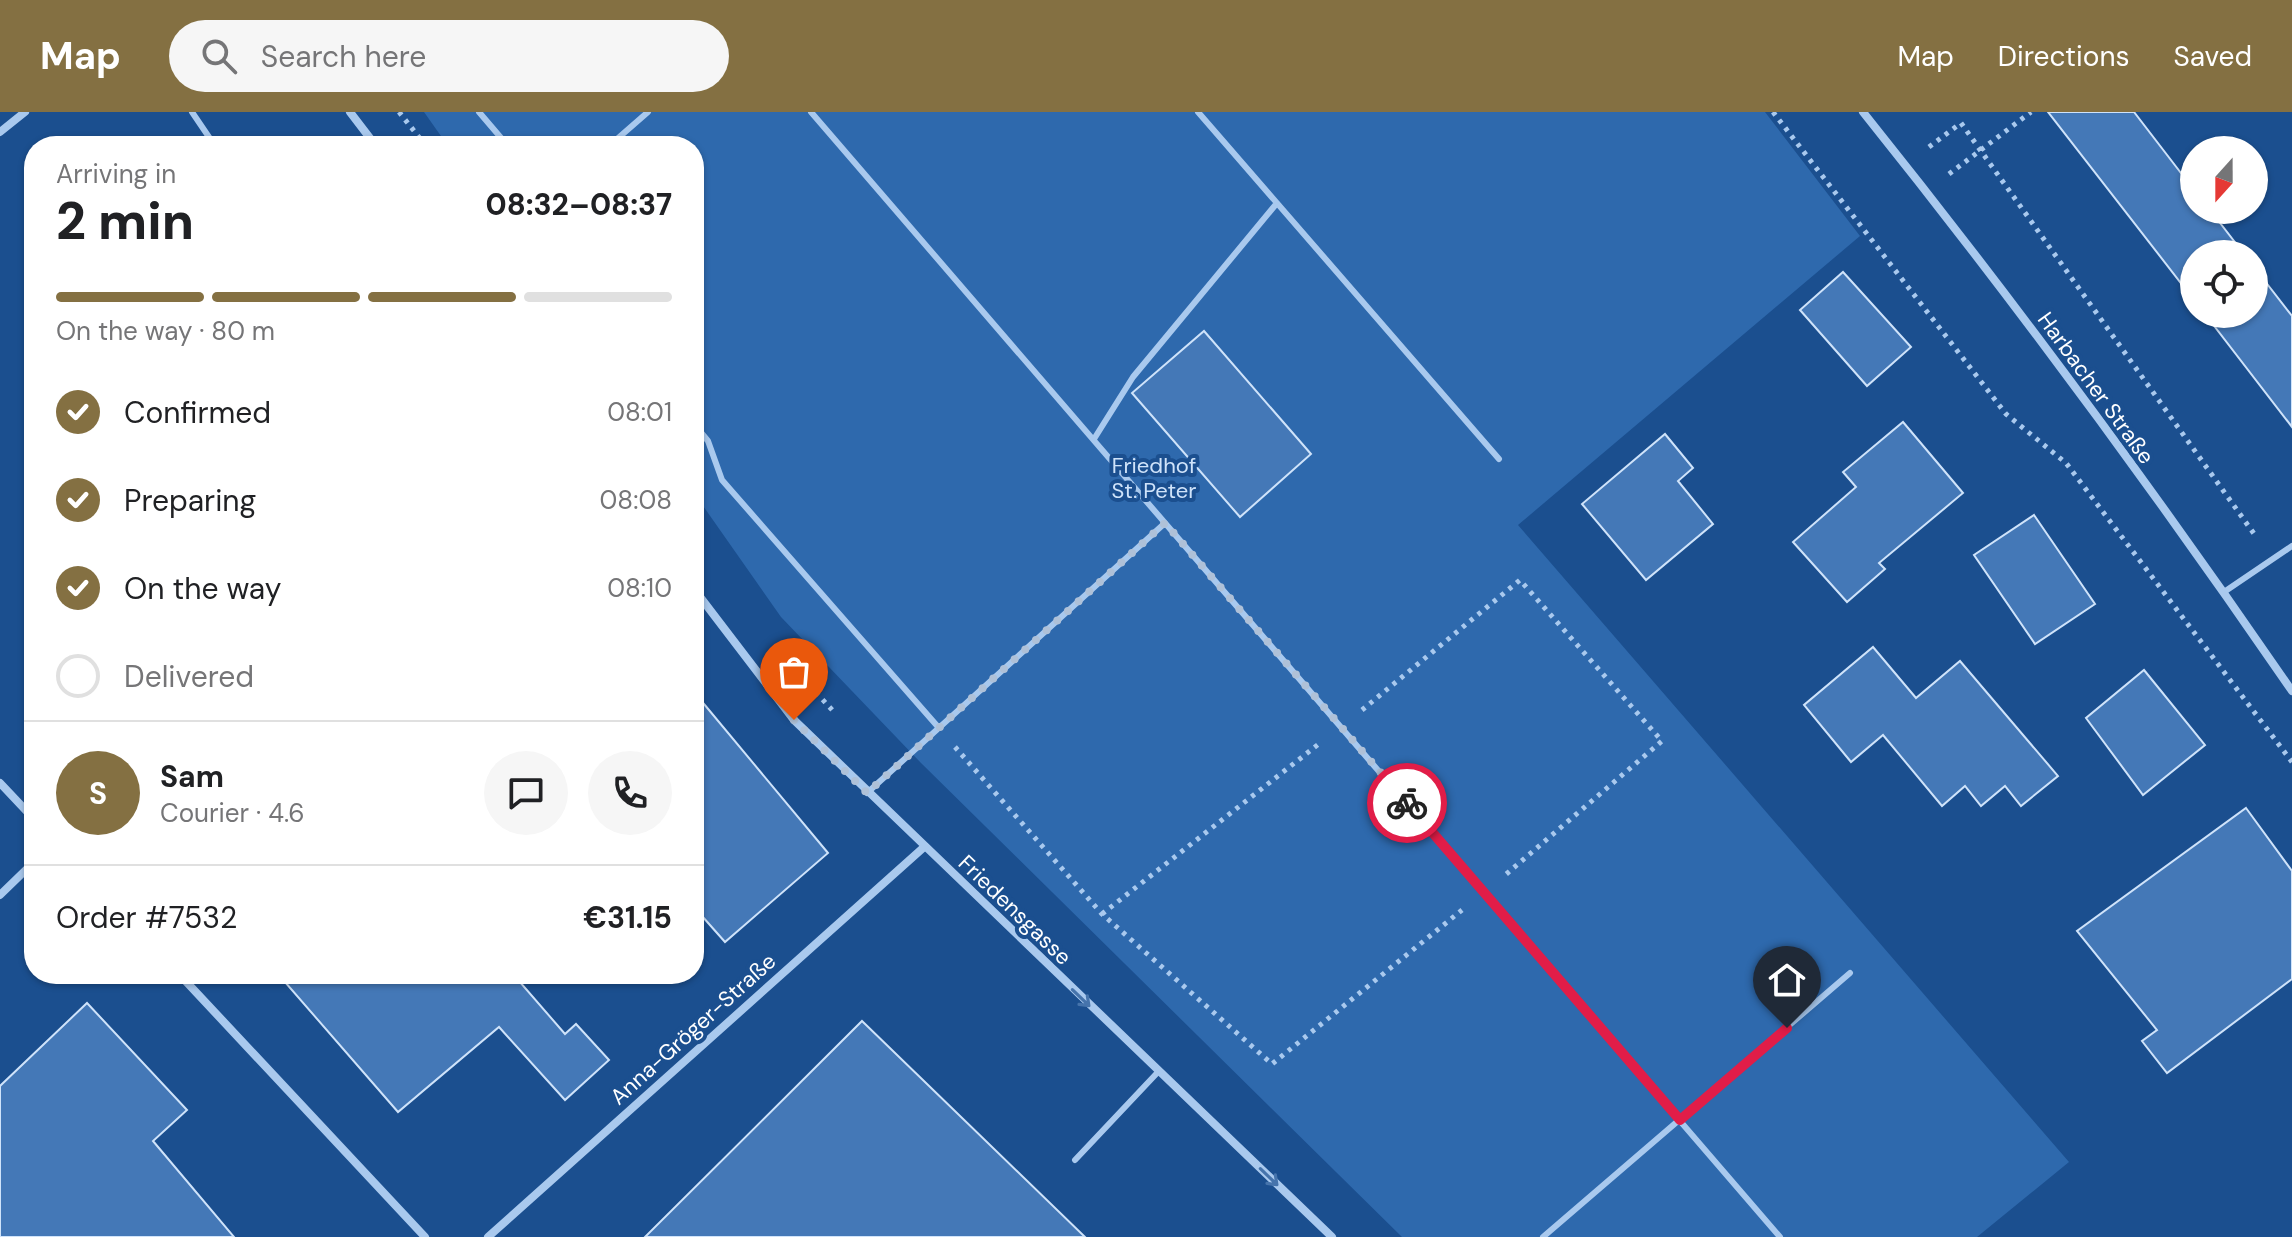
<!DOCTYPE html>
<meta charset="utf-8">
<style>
:root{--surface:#fff;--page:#f6f6f6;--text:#202124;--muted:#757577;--line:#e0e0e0;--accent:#847042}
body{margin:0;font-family:"DM Sans",sans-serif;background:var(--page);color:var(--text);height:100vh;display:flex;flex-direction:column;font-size:30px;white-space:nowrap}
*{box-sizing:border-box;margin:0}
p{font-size:26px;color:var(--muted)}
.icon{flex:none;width:44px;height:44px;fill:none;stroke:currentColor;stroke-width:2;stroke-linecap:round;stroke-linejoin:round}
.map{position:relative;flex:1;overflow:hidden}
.sheet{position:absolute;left:24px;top:24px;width:680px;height:848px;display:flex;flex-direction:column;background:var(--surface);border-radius:32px;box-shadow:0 2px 6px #0004}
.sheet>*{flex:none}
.needle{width:52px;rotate:201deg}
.buttons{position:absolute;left:2180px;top:24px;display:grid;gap:16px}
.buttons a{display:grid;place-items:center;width:88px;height:88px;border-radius:50%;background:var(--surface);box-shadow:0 2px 6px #0004;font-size:40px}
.pin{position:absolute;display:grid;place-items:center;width:68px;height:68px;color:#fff;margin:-82px -34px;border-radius:50% 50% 50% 0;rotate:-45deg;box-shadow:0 0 8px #0007}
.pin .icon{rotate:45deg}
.courier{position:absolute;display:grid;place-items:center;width:80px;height:80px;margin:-40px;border:6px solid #e11d48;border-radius:50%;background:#fff;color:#222;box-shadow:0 2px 10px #0007}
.headline em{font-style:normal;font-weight:800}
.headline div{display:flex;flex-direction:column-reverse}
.headline{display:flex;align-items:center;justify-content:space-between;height:136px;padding:0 32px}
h1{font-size:52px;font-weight:800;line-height:60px}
.bar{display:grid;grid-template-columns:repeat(4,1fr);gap:12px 8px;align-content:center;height:96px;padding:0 32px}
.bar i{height:10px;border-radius:6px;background:var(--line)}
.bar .selected{background:var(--accent)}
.bar p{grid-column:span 4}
.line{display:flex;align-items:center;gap:20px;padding:0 32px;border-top:2px solid var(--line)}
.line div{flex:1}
.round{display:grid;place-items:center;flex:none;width:84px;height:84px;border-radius:42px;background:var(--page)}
ol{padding:0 32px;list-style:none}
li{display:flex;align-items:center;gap:24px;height:88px}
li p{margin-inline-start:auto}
li .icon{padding:8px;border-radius:50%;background:var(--accent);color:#fff;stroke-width:4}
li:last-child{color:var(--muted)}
li i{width:44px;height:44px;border:4px solid var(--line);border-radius:50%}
header{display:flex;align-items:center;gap:48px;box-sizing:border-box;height:112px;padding:0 40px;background:var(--accent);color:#fff}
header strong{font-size:38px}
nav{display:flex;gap:44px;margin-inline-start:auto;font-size:28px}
.search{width:560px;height:72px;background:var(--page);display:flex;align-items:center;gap:20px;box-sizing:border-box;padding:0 28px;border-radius:44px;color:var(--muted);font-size:30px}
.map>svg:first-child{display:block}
.green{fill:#2e69ad}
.building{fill:#4478b7;stroke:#cfe3fa;stroke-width:2}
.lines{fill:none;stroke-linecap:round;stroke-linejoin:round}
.path{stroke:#a9c9ee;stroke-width:5;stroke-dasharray:4 6;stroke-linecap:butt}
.lane{stroke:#a9c9ee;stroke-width:6}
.street{stroke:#a9c9ee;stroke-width:8}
.oneway{stroke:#4674ac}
.done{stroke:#afc1d8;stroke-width:8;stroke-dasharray:0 14.4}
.route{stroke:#e11d48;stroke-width:10}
.labels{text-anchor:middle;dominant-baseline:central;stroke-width:8;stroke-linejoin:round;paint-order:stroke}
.street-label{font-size:22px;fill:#fff;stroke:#1b4f8f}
.park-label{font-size:22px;fill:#cfe3fa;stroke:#1b4f8f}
</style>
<header>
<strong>Map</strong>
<div class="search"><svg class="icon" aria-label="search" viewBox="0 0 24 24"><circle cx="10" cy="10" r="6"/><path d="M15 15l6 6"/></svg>Search here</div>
<nav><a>Map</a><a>Directions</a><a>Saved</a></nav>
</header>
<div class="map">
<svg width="2292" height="1125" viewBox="0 0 2292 1125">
<rect width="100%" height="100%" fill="#1b4f8f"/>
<path class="green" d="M424,0H1765L1860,124L1518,413L2069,1050L1977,1125H1402L921,651L781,505L694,381V34H448Z"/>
<path class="building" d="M2048,0H2134L2194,78V98H2210L2244,142H2194V188Z
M2254,155L2292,204V315L2205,202H2254Z
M1843,160L1911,235L1867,274L1800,198Z
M1204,219L1311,342L1240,405L1132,281Z
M1903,310L1963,381L1879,451L1885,457L1847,490L1793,430L1856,375L1843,360Z
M1665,322L1693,356L1678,369L1713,412L1646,468L1582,392Z
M2034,403L2095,492L2035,532L1974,443Z
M1873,535L1916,586L1960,549L2058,664L2021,694L2005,674L1981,694L1965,674L1942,694L1883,623L1851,650L1804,593Z
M2144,558L2205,633L2143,683L2086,606Z
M694,580L828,741L725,830L694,795Z
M2246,696L2292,759V867L2167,961L2142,929L2157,918L2077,819Z
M278,862H513L565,922L576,912L609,948L565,988L499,915L398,1000Z
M87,891L187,998L153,1029L234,1125H0V974Z
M862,909L1085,1125H645Z"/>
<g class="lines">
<path class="path" d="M399,0L426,34
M1773,0L2006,302L2066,351L2292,650
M1929,35L1961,11L2257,426
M1949,62L2031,0
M694,437L702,447
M809,573L835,601
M1362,598L1520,468L1662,629L1504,764
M955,635L1102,802L1272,952L1462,798
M1102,802L1320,631"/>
<path class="lane" d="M192,0L215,34
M479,0L508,34
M811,0L1780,1125
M1198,0L1499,347
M609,34L648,0
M694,312L708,329L722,368L939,616
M1094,327L1133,265L1277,91
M2224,480L2292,434
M867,681L1165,411
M1075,1048L1158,960
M1543,1125L1850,861"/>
<path class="street" d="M350,0L376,34
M1863,0C2013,187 2156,381 2292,579
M0,20L25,0
M694,477L794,608L1332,1125
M0,671L34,707
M0,783L34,750
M179,862L425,1125
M488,1125L923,736"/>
</g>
<defs><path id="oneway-shaft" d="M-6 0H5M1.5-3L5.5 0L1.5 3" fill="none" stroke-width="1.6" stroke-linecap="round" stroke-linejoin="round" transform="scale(2)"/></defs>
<g class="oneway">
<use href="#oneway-shaft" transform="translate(1081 886) rotate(44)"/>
<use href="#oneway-shaft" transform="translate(1269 1065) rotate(44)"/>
</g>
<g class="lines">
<path class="done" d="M794,608L867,681L1165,411L1407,691"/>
<path class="route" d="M1407,691L1680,1008L1787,916"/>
</g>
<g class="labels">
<g class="street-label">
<text transform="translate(2096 276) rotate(54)">Harbacher Straße</text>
<text transform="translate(1015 798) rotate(44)">Friedensgasse</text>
<text transform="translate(693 917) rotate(-42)">Anna-Gröger-Straße</text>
</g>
<g class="park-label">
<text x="1154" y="353">Friedhof<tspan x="1154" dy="25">St. Peter</tspan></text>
</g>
</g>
</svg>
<div class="buttons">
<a><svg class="needle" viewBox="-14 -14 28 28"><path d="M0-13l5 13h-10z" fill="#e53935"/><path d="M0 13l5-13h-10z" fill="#757577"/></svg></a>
<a><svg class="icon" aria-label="locate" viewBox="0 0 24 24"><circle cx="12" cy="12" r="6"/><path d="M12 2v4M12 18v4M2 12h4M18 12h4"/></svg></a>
</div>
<div class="pin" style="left:794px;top:608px;background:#ea580c"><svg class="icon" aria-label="bag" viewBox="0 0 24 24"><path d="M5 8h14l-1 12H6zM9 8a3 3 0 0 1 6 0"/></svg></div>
<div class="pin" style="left:1787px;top:916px;background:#1f2937"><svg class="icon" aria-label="home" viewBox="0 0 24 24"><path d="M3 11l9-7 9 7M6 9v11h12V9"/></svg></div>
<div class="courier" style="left:1407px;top:691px"><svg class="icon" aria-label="bike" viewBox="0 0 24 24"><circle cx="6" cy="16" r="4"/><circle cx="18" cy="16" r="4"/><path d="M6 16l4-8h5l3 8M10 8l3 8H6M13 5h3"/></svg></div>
<section class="sheet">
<div class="headline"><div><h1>2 min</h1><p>Arriving in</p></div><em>08:32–08:37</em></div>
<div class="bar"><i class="selected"></i><i class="selected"></i><i class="selected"></i><i></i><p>On the way · 80 m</p></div>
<ol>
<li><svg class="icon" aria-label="check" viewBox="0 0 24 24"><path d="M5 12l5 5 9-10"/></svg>Confirmed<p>08:01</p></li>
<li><svg class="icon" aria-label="check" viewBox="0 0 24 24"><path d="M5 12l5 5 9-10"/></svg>Preparing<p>08:08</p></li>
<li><svg class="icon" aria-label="check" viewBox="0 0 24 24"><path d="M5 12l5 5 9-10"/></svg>On the way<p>08:10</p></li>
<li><i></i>Delivered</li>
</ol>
<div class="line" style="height:144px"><b class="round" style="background:var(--accent);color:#fff">S</b><div><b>Sam</b><p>Courier · 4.6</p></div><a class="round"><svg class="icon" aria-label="chat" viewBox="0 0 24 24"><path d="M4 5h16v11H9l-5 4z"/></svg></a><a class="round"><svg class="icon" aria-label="phone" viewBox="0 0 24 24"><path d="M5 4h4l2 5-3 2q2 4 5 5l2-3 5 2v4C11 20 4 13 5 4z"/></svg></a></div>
<div class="line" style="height:104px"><div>Order #7532</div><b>€31.15</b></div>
</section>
</div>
